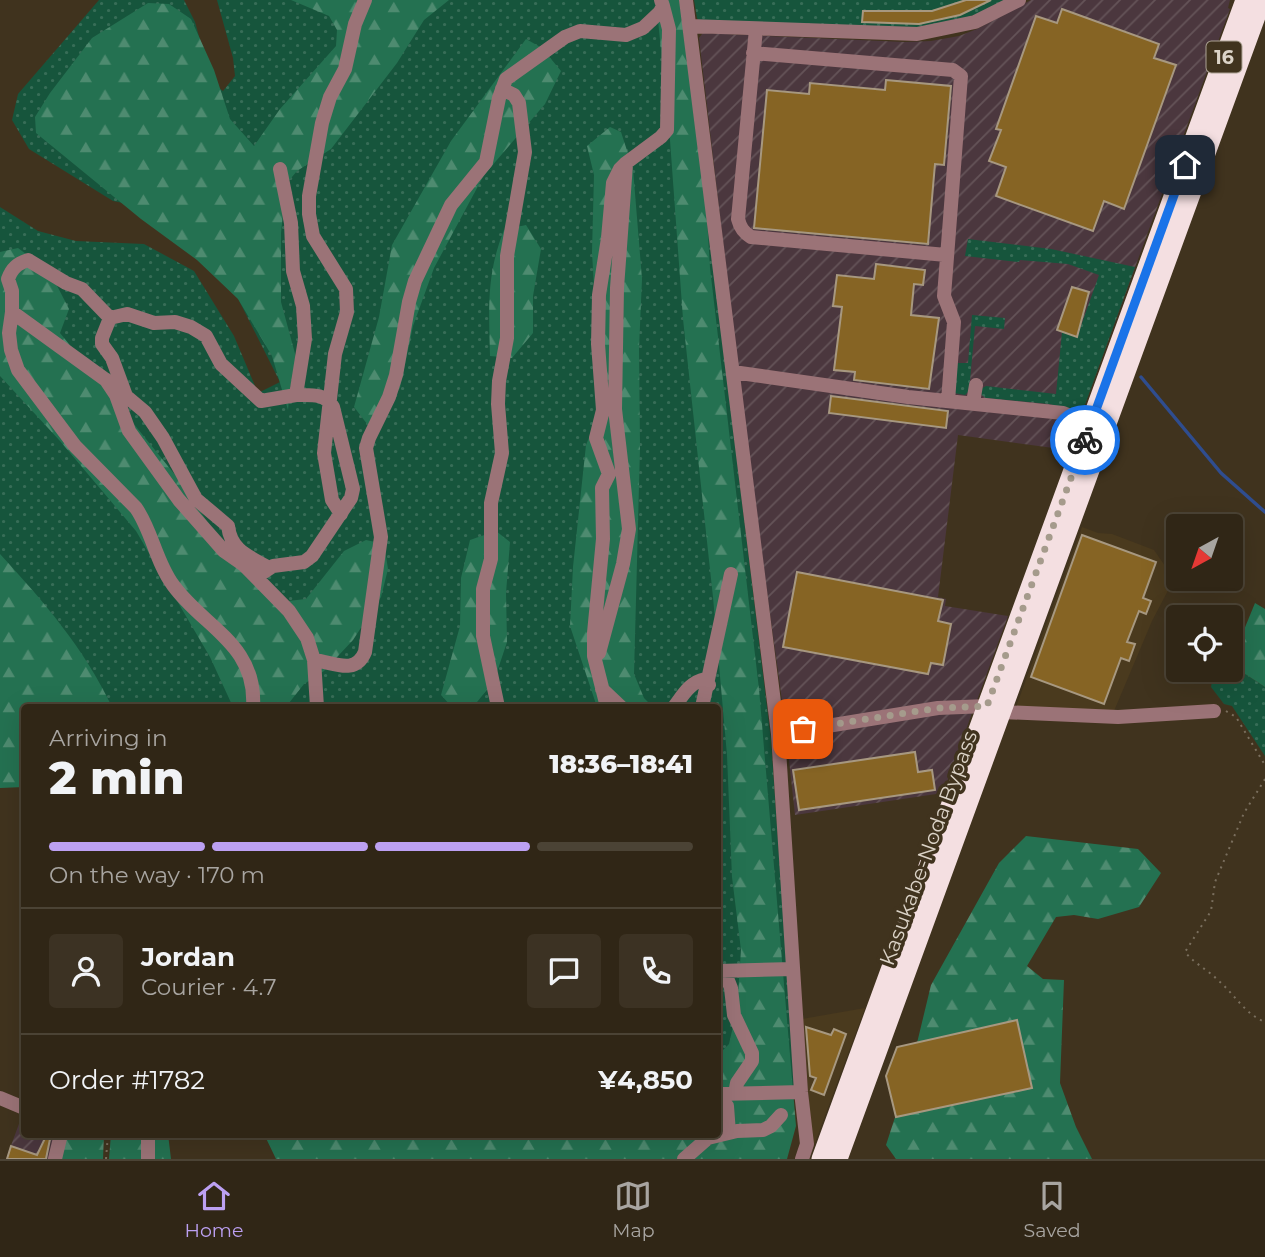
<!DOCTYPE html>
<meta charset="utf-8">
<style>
:root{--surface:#302616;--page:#3c3223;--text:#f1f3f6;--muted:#a8a5a1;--line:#4b4335;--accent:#bca0f2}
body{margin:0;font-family:Montserrat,sans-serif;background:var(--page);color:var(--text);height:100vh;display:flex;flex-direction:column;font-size:26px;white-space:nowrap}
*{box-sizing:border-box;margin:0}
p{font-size:23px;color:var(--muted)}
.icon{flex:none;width:38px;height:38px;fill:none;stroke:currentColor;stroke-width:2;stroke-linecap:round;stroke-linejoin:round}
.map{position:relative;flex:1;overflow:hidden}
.side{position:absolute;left:21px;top:704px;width:700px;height:434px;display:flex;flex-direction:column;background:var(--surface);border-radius:7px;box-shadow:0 7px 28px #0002,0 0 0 2px var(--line)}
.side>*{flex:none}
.needle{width:46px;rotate:220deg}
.buttons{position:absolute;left:1166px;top:514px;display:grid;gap:14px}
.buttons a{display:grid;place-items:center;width:77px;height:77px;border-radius:7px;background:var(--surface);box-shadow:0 7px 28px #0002,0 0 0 2px var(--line);font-size:35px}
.pin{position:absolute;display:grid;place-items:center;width:60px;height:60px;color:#fff;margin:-30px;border-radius:14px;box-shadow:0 4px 10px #0006}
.courier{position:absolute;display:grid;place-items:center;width:70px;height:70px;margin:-35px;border:5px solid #1a73e8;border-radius:50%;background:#fff;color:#222;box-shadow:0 2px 9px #0007}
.overview em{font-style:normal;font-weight:800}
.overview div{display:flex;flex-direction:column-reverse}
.overview{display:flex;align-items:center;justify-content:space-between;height:119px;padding:0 28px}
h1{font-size:46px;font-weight:800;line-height:52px}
.bar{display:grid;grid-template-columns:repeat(4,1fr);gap:10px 7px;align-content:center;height:84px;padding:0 28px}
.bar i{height:9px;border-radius:5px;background:var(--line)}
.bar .on{background:var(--accent)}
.bar p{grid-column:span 4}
.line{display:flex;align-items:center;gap:18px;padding:0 28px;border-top:2px solid var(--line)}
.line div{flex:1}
.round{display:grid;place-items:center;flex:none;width:74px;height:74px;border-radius:7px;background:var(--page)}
.dock{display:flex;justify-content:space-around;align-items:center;height:98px;border-top:2px solid var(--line);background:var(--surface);font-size:19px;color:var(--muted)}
.dock a{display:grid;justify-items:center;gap:4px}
.dock .on{color:var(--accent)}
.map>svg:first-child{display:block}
.built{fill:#4a3a1e}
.industrial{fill:url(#industrial-furrows)}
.grass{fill:url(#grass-dots)}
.forest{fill:url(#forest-firs)}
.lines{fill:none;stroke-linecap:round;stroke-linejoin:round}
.stream{stroke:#2f4d8f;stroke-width:3.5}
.building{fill:#866424;stroke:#a79880;stroke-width:2}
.path{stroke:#7a6f5e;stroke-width:2;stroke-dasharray:2 5;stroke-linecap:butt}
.minor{stroke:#9b7377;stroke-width:14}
.highway{stroke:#f4dfe1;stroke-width:19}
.done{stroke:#a59b8c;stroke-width:7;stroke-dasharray:0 12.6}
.route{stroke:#1a73e8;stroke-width:9}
.labels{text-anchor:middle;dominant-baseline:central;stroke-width:7;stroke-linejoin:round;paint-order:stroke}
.shield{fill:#40331e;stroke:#aca394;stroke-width:2}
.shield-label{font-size:19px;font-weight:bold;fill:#dbd3c7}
.street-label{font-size:21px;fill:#dbd3c7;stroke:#40331e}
</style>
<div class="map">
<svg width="1265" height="1159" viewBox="0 0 1265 1159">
<defs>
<pattern id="industrial-furrows" width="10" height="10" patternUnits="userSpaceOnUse" patternTransform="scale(1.75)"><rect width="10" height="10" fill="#4b373e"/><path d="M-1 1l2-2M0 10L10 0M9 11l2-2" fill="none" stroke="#645358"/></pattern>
<pattern id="grass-dots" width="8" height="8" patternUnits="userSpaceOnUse" patternTransform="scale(1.75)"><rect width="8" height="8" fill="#16553c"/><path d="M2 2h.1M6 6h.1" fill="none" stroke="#376d57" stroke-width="1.8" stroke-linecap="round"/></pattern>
<pattern id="forest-firs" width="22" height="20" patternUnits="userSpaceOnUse" patternTransform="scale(1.75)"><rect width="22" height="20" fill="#247151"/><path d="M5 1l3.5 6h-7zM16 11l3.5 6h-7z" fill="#4e8b70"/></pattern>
</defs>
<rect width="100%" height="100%" fill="#40331e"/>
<path class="built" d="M1082,527L1098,533L1112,534L1154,550L1174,579L1152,621L1114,711L1016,707Z
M865,1008L813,1148L802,1019Z"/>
<path class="industrial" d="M1031,0H1230L1228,8L1230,9L1068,450L958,435L938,597L946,599L945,606L1008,616L976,703L911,706L791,726L785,722L749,463L699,38L703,33L905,42L931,41L959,36L977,29Z
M972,713L943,793L795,815L787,742L791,737L922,715Z
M23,1113L24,1114V1134H59L52,1159H6Z"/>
<path class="grass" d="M99,0H184L195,22L212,83L223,91L235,76L233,58L217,0H681L771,740L795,1084L793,1087L718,1089V707H24L0,757V207L38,231L76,241L144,244L194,271L234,336L258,393L280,382L207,237L177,214L113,201L29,149L12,120L18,94Z
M694,0H1005L978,14L929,28L699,21L697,18Z
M968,239L1051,249L1135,267L1082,413L1049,404L986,398L980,394L981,389L986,386L1056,394L1062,332L1077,337L1099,275L1068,264L1020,260L1019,262L965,256Z
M972,315L1005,318L1004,329L975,326L969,391L965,395L954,393L956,363H968Z
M1230,664L1265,687V756L1232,706L1224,704L1211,687L1214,670H1230Z"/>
<path class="forest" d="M291,0H449L424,20L397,63L331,149L297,171L286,184L281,233V302L297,361L290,388L288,410L272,356L238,299L197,260L141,219L36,133L35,117L50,93L92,38L148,3L169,4L191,19L214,70L230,119L254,146L280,109L336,46L337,30L329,16Z
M656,0H691L698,64L710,268L759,689L796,1126L787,1159H276L264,1134H718V1055L729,1044L737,1009L741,950L732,877L727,755L713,597L683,319L670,140Z
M526,39L542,48L561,71L545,104L484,175L434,268L413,326L400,388L371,429L354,407L379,317L392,245L451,141Z
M610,127L621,132L633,169L642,279L639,348L640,448L634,674L644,698L653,707H597L570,626L573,567L586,445L601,408L592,252L594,175L587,146Z
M526,225L541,249L533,296V333L512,358L490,356C489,309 486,275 504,230Z
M18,248L50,272L69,309L60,333L176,476L230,555L288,601L306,599L344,551L366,540L384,544L388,569L381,597L353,640L324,671L304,684L289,703L290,707H233L210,657L136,531L60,441L0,376V252Z
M496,531L510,542L506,593L507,642L494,681L473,707H452L441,695L460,626L461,578L470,540Z
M0,554C44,602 84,648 112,707H24V787L0,788Z
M1255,603L1265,609V687L1230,664Z
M1026,836L1138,849L1161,873L1139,907L1098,919L1074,915L1056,917L1027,966L1043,979L1064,980L1060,1083L1076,1127L1092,1159H896L886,1145L911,1068L931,985L999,863Z
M64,1134H104L103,1159H57Z
M111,1134H168L171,1159H109Z"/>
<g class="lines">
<path class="stream" d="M1141,377L1221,473L1265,512"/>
</g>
<path class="building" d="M966,0H991L960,15L919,24L862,22L863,11H932Z
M1062,9L1159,44L1154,58L1176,65L1124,209L1104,201L1093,231L996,196L1006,167L989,161L1001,130L996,129L1036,16L1057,23Z
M886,80L951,86L944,165L935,164L928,244L754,228L767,90L809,94L810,83L885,90Z
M876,264L925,270L923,285L914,284L911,315L939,318L929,389L854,380L855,372L834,370L842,307L833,306L837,275L874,279Z
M1072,287L1089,292L1077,337L1057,330Z
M831,396L948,411L946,428L829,413Z
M1082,535L1156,562L1143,598L1151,601L1146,614L1139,611L1127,642L1135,644L1129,661L1121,658L1104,704L1031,677Z
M797,572L943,600L938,621L951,624L943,665L931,663L928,674L783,647Z
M915,752L918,772L932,770L935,790L799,810L793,770Z
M1017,1020L1032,1088L896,1117L886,1076L897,1047Z
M806,1027L831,1035L834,1029L846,1034L824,1095L811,1090L816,1078L810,1076Z
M47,1134H51L46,1159H7L11,1146L37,1155Z"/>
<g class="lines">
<path class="path" d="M1226,711L1236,717L1265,765
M1265,779L1244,813L1215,882L1211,911L1185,952C1195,964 1208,970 1219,981C1235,995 1245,1014 1265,1022
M106,1159L108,1134"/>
<path class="minor" d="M686,0L778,734L801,1092L807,1144L802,1159
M690,26L917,34L975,22L1019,0
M756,29L738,219C740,227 743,232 751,237L946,255
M753,53L953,70L961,76L944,296L954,322L948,401
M280,169L291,223L293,271L303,306L305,339L296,395L261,401L221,364L206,336L191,327L175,322L154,323L127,314L110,318L82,289L66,283L28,260C17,264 12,268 8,279L12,291V312L106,380L116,395L129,431L179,500L224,551L244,565L289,611L307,638L314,660L317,707
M12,312L9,333L11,350L18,370L75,446L136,508C152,531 156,562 173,585C203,627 257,644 253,707
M110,318L102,338V344L112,358L126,396L145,412L163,438L196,499L228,526C231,551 249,556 269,568
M733,372L908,397L1063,413L1090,424
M973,403L976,385
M341,514L332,500L324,453L335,354L347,312L346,289L313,236L309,214V196L322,123L330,97L345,69L355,24L365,0
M264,572L273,566L304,562L312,556L351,498L353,489L333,407C325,393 311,395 296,395
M599,653L623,564L629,529L615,409L617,288L626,164
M314,660C333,662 355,676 365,652L381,537L366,448L369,438L389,397L396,375L409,302L415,281L451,205L486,162L499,98L506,79L565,37L580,31L626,35L643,28L660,12L663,6L661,0
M602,689L621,707
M498,707L483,636V589L491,559V503L502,453L498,404L499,381L507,338V256L525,152L519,103L514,95L502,89
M607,707L594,656V633L603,539L602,488L609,474L596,438L603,410L598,344L599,295L608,238L613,183L620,169L626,163L661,137L667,130L669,29L663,6
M674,707C683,695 690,682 705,679L709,685
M702,707L731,574
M1002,712L1118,717L1214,711
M778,734L938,708L987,706
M718,971L793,969
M719,971L727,978L731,988L734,1015L752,1053V1061L737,1083L735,1093
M718,1094L801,1092
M0,1098L24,1108
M718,1106H727L729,1133
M55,1159L61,1134
M148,1159V1134
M684,1159L708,1138L737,1131L763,1130L771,1126L781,1115"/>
<path class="highway" d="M821,1159L1245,0
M838,1159L1262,0"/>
</g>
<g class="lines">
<path class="done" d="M803,729L938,708L987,706L1085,440"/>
<path class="route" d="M1085,440L1185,165"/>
</g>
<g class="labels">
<rect class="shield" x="1206.5" y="41.5" width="35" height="31" rx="5"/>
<g class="shield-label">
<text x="1224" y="57">16</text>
</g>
<g class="street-label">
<text transform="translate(928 848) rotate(-70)">Kasukabe-Noda Bypass</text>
</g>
</g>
</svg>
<div class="buttons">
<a><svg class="needle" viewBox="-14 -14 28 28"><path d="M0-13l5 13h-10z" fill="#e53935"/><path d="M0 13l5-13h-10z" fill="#a8a5a1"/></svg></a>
<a><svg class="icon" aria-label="locate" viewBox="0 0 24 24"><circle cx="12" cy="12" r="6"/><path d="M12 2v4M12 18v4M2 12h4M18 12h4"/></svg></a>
</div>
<div class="pin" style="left:803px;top:729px;background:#ea580c"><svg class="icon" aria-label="bag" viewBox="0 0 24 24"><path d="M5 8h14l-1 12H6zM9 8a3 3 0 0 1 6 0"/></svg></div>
<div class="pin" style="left:1185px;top:165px;background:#1f2937"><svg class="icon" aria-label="home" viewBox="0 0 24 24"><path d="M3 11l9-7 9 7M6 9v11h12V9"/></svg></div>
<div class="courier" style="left:1085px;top:440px"><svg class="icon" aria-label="bike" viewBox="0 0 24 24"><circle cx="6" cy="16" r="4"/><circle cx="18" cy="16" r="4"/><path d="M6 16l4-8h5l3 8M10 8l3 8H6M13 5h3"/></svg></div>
<section class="side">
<div class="overview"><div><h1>2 min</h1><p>Arriving in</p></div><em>18:36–18:41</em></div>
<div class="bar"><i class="on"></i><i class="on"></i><i class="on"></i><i></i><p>On the way · 170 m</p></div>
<div class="line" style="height:126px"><a class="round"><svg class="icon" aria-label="person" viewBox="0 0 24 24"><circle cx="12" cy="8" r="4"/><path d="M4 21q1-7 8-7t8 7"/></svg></a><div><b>Jordan</b><p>Courier · 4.7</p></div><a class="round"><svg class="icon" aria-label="chat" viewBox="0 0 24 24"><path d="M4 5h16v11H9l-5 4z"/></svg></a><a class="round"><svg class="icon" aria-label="phone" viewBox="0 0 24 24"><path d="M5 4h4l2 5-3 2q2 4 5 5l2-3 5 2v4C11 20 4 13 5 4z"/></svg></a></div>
<div class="line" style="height:91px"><div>Order #1782</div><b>¥4,850</b></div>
</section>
</div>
<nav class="dock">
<a class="on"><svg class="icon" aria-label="home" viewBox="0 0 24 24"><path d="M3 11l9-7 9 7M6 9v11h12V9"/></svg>Home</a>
<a><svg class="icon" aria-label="map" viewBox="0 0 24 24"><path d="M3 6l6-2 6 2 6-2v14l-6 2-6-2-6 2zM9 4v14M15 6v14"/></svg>Map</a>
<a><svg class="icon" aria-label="saved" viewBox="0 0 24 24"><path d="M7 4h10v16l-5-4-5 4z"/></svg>Saved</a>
</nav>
